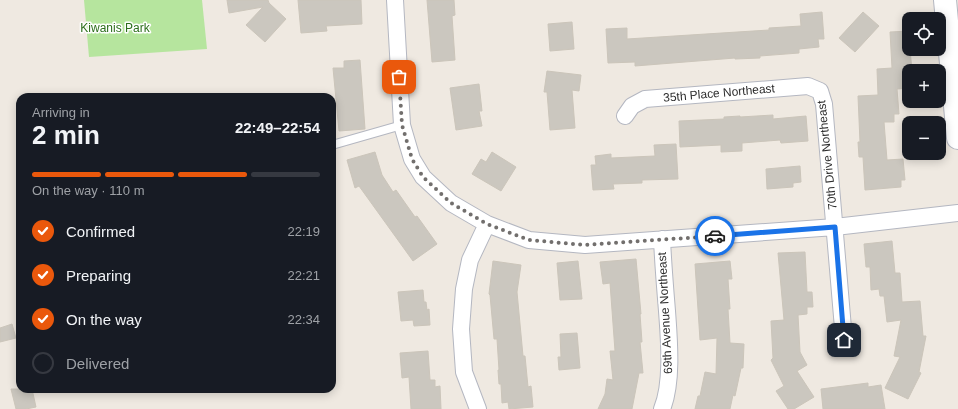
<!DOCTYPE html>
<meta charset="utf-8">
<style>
:root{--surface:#171b24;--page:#242831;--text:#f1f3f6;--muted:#9ea1a6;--line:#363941;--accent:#ea580c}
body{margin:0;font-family:Arial,sans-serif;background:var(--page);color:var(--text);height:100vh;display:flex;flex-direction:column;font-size:15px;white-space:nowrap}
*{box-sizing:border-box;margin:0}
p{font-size:13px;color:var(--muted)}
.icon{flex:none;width:22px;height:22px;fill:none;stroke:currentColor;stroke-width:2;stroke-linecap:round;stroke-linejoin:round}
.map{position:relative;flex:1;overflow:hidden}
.sheet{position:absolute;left:16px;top:93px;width:320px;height:300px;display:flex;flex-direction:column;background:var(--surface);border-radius:12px;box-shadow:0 2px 10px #0003}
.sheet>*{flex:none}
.tools{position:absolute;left:902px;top:12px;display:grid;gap:8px}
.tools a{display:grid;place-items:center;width:44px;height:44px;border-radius:8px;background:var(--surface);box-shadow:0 2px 10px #0003;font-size:20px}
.pin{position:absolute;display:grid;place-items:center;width:34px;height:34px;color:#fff;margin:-17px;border-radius:8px;box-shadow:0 2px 6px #0006}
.courier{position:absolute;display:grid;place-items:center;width:40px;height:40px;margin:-20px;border:3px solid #1a73e8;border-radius:50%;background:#fff;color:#222;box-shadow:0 1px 5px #0007}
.summary em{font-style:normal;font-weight:700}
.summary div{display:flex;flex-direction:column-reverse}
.summary{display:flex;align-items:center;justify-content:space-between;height:68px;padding:0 16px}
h1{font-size:26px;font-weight:700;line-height:30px}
.bar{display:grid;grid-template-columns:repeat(4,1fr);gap:6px 4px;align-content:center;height:48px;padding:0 16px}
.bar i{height:5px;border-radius:3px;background:var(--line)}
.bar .selected{background:var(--accent)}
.bar p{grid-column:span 4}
ol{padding:0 16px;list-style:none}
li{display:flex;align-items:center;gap:12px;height:44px}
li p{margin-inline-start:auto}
li .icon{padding:4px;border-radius:50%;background:var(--accent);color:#fff;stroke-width:4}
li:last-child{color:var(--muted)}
li i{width:22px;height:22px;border:2px solid var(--line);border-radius:50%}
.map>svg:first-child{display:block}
.green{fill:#b6e59e}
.building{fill:#cbc7bf;stroke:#cbc5ba}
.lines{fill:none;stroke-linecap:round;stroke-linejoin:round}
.lane-casing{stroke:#b4b7c1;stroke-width:10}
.street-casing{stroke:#b4b7c1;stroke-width:18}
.secondary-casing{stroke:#b4b7c1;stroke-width:24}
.lane{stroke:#fff;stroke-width:8}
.street{stroke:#fff;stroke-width:16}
.secondary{stroke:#fff;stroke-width:22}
.done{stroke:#726f6d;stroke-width:4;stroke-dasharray:0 7.2}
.route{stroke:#1a73e8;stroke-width:5}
.labels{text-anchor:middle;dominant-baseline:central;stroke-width:3;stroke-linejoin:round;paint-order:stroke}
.park-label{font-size:12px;fill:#2c6e1b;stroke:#fff}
.street-label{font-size:12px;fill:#2e2e2e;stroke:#fff}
</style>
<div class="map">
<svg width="958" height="409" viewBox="0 0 958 409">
<rect width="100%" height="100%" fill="#efe9e1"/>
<path class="green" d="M84,0H202L207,49L89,57Z"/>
<path class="building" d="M227,0H268L269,3L286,19L265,42L246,25L263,7L229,13Z
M298,0H361L362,24L326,26L327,31L301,33Z
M427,0H454L455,15L452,16L455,60L432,62Z
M822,12L824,39H818L819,47L799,49V53L760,56V58L735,59V58L635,66V62L608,63L606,29L627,28V39L769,30V28L801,26L800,14Z
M863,12L879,26L855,52L839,38Z
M572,22L574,49L550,51L548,24Z
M909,31V49H910L912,71H909V88L897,89L899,114H894V122H884L887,160L903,159L905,180H901V187L865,190L863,157H859L858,142H860L858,96L878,95L877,69L892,68L890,32Z
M360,60L365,129L339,131L333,68H344V61Z
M547,71L581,75L579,91L572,90L575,128L550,130L547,92H544Z
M479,84L482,111H479L482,126L456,130L450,88Z
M773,115V119L806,116L808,141L781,143L780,140L742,143V151L721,152V145L680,147L679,121L724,119V117L740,116V117Z
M676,144L678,179L642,180V183L613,184L614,189L593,190L591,165H596L595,156L611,154V158L655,156L654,145Z
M375,152L382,175L393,192L396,190L415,217L417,216L437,244L413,261L359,186L355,188L347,160Z
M492,152L516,167L501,191L472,174L481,159L486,162Z
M800,166L801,182L793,183V187L767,189L766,169Z
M892,241L895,273H900L902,302L920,301L923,336H926L919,372L921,373L908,399L885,388L900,357L894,356L901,320L887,322L884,296H880L879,289L871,290L870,267H866L864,244Z
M805,252L807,292H812L813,307H807V314L798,315L800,352L807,365L797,371L814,397L794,409H788L776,391L784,386L771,360L773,358L771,321L784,320L778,253Z
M636,259L641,314H640L642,342H640L643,373H639L632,409H598L605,394L607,379L613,380L610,351H615L610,283L603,284L600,262Z
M493,261L521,265L517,292L523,356H525L528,387L531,386L533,407L509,409L508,402L502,403L501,384H499L498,370H499L497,339H494L490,295L489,294Z
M578,261L582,299L560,300L557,263Z
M730,261L732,279H728L730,309H728L730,343L744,344L743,368H741L735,396L733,395L730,409H695L698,396H700L705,372L716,374L717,338L700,340L695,264Z
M423,290L424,302H426L427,310L429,309L430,325L414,326L413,320L401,321L398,292Z
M12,324L16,338L0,342V328Z
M577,333L580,368L559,370L558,357H561L560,334Z
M428,351L430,380H435V387L440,386L441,409H411L409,377L402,378L400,353Z
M868,383V387L881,385L885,409H823L821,389Z
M11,389H32L36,407L26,409H16Z"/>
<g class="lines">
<g class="lane-casing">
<path id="lane" d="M332,145L402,125"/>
</g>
<g class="street-casing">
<path id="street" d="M395,0L402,125L412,159L423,177L451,203L487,224L470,260L464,289L461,329L464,372L478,409
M625,116L632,106L645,99L808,86L820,91L824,104L844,340
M487,224L529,240L585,245L835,227L958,213
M662,409C673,382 669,339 667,311C665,287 663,263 662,239"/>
</g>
<g class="secondary-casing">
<path id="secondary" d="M945,0L958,138"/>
</g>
<use href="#lane" class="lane"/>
<use href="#street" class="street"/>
<use href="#secondary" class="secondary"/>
</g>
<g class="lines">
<path class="done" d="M399,77L402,125L412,159L423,177L451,203L487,224L529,240L585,245L715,236"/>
<path class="route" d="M715,236L835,227L844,340"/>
</g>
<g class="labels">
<g class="park-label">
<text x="115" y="28">Kiwanis Park</text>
</g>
<g class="street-label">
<text transform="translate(719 93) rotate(-5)">35th Place Northeast</text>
<text transform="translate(827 155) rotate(-96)">70th Drive Northeast</text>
<text transform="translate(665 313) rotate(-93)">69th Avenue Northeast</text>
</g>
</g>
</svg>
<div class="tools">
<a><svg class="icon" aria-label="locate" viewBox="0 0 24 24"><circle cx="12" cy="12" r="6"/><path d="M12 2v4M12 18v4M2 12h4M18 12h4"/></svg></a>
<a>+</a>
<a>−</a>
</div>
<div class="pin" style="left:399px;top:77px;background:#ea580c"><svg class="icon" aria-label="bag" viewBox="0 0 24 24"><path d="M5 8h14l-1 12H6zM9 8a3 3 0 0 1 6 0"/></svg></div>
<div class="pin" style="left:844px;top:340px;background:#1f2937"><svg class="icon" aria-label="home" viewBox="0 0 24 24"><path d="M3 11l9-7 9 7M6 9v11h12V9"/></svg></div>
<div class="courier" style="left:715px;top:236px"><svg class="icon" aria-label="car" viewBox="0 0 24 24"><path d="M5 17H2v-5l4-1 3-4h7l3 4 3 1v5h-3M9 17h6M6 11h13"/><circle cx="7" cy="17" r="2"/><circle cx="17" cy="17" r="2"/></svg></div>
<section class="sheet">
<div class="summary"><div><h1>2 min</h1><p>Arriving in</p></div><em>22:49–22:54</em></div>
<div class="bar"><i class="selected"></i><i class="selected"></i><i class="selected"></i><i></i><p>On the way · 110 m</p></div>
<ol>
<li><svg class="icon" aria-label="check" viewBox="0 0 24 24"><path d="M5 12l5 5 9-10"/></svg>Confirmed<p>22:19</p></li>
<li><svg class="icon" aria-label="check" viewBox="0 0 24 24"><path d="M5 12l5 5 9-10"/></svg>Preparing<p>22:21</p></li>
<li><svg class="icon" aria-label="check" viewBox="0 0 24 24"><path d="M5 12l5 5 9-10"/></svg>On the way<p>22:34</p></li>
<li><i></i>Delivered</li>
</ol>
</section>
</div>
